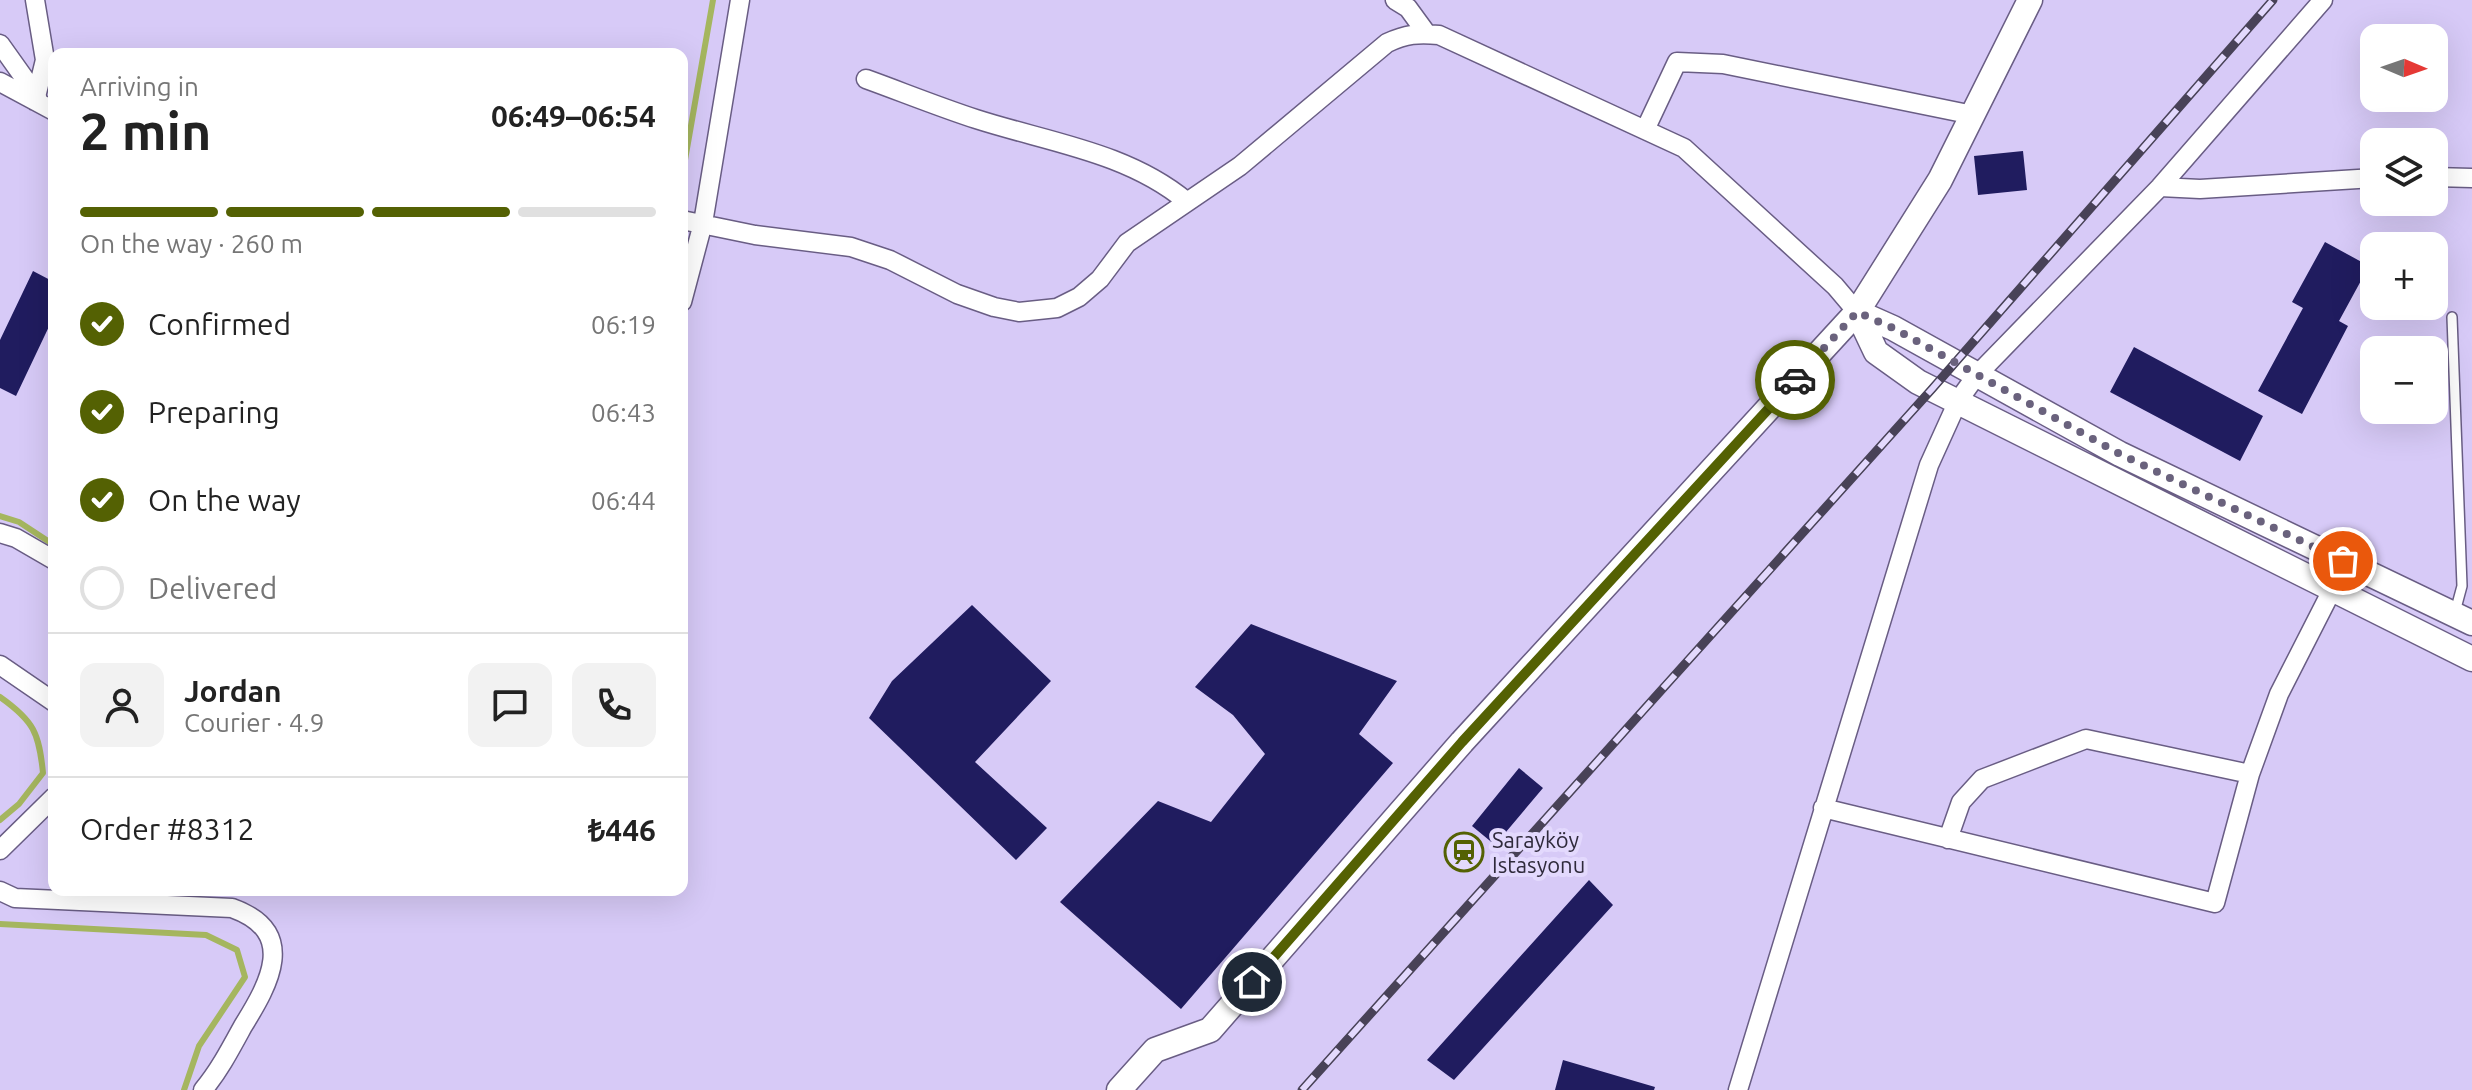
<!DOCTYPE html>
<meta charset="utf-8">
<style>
:root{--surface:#fff;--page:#f2f2f2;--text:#222;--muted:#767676;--line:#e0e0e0;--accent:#546103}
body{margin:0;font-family:Ubuntu,sans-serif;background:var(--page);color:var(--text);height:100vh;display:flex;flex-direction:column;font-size:30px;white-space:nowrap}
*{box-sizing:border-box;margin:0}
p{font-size:26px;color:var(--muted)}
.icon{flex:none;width:44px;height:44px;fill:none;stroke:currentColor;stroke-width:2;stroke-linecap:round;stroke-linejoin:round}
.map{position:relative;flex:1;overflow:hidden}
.side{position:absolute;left:48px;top:48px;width:640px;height:848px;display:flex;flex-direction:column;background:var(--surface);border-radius:16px;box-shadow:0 8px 32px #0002}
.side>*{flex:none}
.needle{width:52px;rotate:92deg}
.fabs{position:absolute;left:2360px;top:24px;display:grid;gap:16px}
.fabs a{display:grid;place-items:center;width:88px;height:88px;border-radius:16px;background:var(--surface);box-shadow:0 8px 32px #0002;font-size:40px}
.pin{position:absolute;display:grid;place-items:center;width:68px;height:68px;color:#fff;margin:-34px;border:4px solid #fff;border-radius:50%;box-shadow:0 2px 8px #0007}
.courier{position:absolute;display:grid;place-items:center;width:80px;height:80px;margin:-40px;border:6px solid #546103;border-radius:50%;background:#fff;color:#222;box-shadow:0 2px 10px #0007}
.head em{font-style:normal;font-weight:600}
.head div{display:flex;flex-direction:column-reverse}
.head{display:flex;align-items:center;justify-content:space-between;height:136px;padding:0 32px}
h1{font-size:52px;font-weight:600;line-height:60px}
.bar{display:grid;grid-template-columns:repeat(4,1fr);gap:12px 8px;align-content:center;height:96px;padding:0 32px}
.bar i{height:10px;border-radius:6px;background:var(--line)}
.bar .on{background:var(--accent)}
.bar p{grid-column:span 4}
.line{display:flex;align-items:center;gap:20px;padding:0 32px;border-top:2px solid var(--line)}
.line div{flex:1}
.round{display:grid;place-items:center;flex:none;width:84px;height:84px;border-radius:16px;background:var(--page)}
ol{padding:0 32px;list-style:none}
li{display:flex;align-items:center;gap:24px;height:88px}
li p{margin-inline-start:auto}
li .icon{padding:8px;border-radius:50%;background:var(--accent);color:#fff;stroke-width:4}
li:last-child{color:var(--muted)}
li i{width:44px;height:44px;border:4px solid var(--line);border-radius:50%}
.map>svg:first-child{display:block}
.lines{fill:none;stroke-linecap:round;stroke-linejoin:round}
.stream{stroke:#a5b65f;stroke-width:6}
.building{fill:#201c5f}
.service-casing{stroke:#695d84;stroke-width:12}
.minor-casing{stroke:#695d84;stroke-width:21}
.tertiary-casing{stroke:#695d84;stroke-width:27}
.service{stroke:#fff;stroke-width:9}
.minor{stroke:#fff;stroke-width:18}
.tertiary{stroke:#fff;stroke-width:24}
.rail-casing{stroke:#484257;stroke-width:9}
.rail{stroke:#e3d9fd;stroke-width:6;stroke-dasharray:18;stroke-linecap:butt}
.done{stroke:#6a627d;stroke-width:8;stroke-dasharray:0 14.4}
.route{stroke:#546103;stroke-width:10}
.labels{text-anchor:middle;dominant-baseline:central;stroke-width:8;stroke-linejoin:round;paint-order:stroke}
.poi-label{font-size:22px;fill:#2f2a3b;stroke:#e3d9fd;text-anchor:start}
</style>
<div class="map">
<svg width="2472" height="1090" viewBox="0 0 2472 1090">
<rect width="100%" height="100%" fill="#d7caf7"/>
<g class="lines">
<path class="stream" d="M682,177L713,0
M0,516L19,522L54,545
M0,697C34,721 39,733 43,773L19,804L0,820
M0,924L206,935L237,950L245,977L199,1046L184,1090"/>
</g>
<path class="building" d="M2023,151L2027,190L1978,195L1974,156Z
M2325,242L2369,266L2339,321L2348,326L2302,414L2258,391L2303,308L2292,302Z
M33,271L54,282V316L16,396L0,388V340Z
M2134,347L2263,416L2240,461L2110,392Z
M972,605L1051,681L975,762L1047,828L1016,860L869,718L892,681Z
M1251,624L1397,681L1359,734L1393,763L1181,1009L1060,902L1158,801L1211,822L1265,754L1233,715L1195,687Z
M1519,768L1543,788L1495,845L1472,826Z
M1589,880L1613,905L1454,1080L1427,1060Z
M1563,1060L1655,1087L1654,1090H1555Z"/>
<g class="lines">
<g class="service-casing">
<path id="service" d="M2452,317L2462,586L2455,612"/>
</g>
<g class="minor-casing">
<path id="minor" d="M35,0L45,60L35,101
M1395,0L1408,8L1427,34
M0,44L37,96
M866,79C902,92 939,107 976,119C1047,142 1127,152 1186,201
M0,82L54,111
M1645,130L1677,62L1723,64L1973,115
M2434,177L2472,178
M2160,187L2200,189L2374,178
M682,220L755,235L851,247L890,260L957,294L994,307L1019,312L1057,308L1079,297L1100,279L1127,243L1240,166L1387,43C1406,34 1418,33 1439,35L1684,148L1835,286L1857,312
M682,302L703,223L740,0
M0,533L16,538L54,560
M0,665L54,702
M1823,808L2215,903L2250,774L2279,694L2332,590
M1948,839L1961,802L1982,779L2086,739L2250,774
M0,850L54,797
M0,891L15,898L232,908C299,932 269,984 243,1026C231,1048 219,1071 203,1090
M1738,1090L1929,465L1958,401L1976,376L2160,187L2323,0"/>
</g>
<g class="tertiary-casing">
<path id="tertiary" d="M1857,312L1876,352L1918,382L2472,659
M1857,312L1893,328L2120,454L2472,623
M1119,1090L1155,1050L1210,1030L1462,742L1857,312L1940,180L2030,0"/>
</g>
<use href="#service" class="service"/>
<use href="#minor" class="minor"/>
<use href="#tertiary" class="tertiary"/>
<g class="rail-casing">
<path id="rail" d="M1302,1090L1932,389L2273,0"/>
</g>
<use href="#rail" class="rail"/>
</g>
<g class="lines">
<path class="done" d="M1795,380L1857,312L1893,328L2120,454L2343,561"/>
<path class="route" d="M1252,982L1462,742L1795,380"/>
</g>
<defs>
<g id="station-ring" transform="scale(2)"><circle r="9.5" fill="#e3d9fd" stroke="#546103" stroke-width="1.5"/><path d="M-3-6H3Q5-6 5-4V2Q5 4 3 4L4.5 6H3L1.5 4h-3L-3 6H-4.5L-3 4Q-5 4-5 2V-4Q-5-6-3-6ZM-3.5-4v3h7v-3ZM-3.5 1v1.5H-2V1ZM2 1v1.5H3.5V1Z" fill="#546103"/></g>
</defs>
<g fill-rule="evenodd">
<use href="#station-ring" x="1464" y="852"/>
</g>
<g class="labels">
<g class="poi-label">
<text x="1492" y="839">Sarayköy<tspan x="1492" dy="25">Istasyonu</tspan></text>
</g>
</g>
</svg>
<div class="fabs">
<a><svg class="needle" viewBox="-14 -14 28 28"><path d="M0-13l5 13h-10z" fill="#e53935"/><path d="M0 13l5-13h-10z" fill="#767676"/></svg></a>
<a><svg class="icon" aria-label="layers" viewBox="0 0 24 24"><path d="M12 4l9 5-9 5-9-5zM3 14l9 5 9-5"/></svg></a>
<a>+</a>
<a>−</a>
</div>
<div class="pin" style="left:2343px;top:561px;background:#ea580c"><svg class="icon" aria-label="bag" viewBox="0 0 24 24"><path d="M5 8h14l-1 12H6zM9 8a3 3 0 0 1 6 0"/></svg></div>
<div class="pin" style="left:1252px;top:982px;background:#1f2937"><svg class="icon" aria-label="home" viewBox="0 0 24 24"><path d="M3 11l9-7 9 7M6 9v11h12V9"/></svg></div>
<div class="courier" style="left:1795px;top:380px"><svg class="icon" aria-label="car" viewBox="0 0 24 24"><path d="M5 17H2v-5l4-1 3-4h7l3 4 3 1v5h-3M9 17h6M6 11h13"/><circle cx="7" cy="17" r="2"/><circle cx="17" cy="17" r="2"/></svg></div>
<section class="side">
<div class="head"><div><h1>2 min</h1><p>Arriving in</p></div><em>06:49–06:54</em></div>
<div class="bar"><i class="on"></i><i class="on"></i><i class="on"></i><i></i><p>On the way · 260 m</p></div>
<ol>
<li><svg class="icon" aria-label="check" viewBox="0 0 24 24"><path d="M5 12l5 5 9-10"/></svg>Confirmed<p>06:19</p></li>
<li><svg class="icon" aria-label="check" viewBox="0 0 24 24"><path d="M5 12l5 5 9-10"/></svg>Preparing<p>06:43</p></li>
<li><svg class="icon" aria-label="check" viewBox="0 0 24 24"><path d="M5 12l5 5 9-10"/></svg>On the way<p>06:44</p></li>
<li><i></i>Delivered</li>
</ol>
<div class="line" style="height:144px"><a class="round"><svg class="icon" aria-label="person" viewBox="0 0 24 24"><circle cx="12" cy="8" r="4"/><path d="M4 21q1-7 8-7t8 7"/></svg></a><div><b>Jordan</b><p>Courier · 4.9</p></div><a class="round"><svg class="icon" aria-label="chat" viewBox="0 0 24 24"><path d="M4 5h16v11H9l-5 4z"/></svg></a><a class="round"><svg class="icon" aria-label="phone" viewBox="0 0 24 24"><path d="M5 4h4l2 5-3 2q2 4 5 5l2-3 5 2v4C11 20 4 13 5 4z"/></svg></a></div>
<div class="line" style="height:104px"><div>Order #8312</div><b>₺446</b></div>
</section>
</div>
